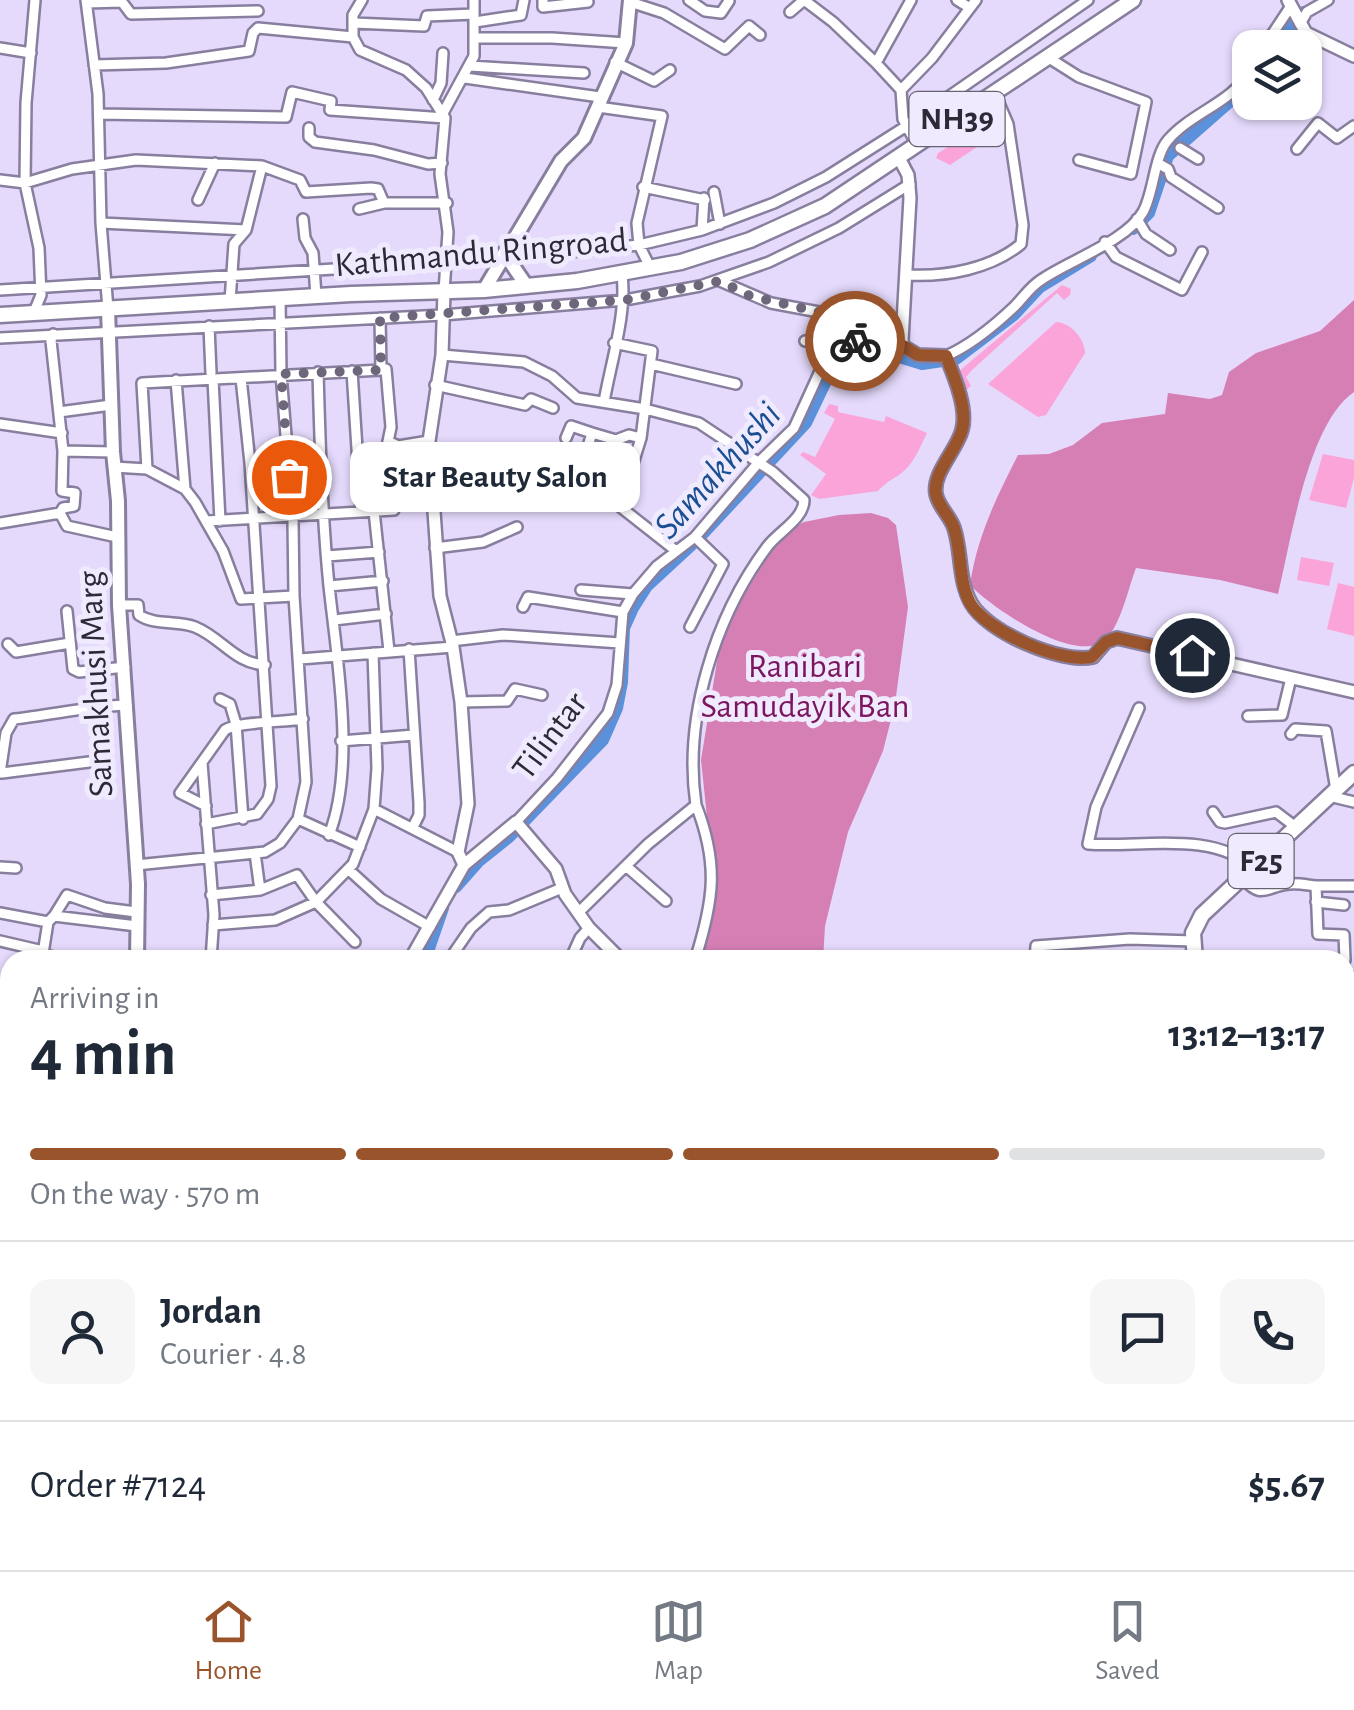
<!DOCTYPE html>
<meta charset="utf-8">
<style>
:root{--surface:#fff;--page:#f6f6f7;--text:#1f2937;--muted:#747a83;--line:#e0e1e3;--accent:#9a542c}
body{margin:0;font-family:"Alegreya Sans",sans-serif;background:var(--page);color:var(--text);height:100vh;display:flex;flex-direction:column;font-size:38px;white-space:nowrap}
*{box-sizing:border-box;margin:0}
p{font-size:32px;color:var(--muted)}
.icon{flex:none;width:55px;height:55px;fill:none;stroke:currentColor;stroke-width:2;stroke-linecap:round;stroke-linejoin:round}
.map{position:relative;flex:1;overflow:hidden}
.details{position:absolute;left:0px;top:950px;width:1355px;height:620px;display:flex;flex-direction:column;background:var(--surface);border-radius:30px 30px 0 0;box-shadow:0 2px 8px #0004}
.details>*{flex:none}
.buttons{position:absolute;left:1232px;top:30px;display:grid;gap:20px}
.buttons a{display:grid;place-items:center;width:90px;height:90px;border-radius:20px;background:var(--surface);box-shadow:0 2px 8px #0004;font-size:50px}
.pin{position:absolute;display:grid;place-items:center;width:85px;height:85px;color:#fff;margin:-42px;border:5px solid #fff;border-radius:50%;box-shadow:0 2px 10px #0007}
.courier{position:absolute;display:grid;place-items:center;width:100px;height:100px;margin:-50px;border:8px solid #9a542c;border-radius:50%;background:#fff;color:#222;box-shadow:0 2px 12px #0007}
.bubble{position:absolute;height:70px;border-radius:20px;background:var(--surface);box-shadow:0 2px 8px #0004;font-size:32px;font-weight:700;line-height:70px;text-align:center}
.head em{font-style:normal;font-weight:700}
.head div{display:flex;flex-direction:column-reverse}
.head{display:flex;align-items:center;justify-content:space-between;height:170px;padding:0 30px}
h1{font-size:65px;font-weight:700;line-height:75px}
.bar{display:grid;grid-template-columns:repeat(4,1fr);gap:15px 10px;align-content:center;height:120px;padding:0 30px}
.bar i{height:12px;border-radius:8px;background:var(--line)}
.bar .on{background:var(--accent)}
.bar p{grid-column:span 4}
.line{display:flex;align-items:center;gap:25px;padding:0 30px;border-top:2px solid var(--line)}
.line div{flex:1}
.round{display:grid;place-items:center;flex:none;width:105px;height:105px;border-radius:20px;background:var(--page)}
.tab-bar{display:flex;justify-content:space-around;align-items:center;height:140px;border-top:2px solid var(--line);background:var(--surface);font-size:28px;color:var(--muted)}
.tab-bar a{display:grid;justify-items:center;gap:5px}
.tab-bar .on{color:var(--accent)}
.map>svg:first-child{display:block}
.green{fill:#faa4d9}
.forest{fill:#d67fb5}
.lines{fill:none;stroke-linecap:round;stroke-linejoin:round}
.river{stroke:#5b91db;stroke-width:12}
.minor-casing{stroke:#887e9d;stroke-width:14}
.tertiary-casing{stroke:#887e9d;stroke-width:16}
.secondary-casing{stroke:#887e9d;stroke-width:18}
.primary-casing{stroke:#887e9d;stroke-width:19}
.trunk-casing{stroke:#887e9d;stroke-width:19}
.minor{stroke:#fff;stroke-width:9}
.tertiary{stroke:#fff;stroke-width:11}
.secondary{stroke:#fff;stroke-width:12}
.primary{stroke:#fff;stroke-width:14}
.trunk{stroke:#fff;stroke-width:14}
.done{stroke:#6e677b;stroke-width:10;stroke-dasharray:0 18}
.route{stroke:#9a542c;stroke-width:12}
.labels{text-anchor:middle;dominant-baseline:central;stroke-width:10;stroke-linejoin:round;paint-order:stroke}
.shield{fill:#f0eaff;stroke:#686372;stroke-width:2.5}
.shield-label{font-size:32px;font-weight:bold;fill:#2e2936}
.street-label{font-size:35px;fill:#2e2936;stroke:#f0eaff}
.park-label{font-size:35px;fill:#7c155e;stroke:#f0eaff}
.water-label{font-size:38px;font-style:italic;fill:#1a4f93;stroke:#f0eaff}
</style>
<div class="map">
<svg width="1354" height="1570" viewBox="0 0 1354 1570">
<rect width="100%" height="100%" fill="#e5dafc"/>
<path class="green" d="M978,129L983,143L950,165L936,158L938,153Z
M1062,285L1071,289L1070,295L1064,300L1057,293L971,371L966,377L971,386L964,392L958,372Z
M1056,322C1070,322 1085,339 1085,353L1046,415L1038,417L988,384Z
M829,404L838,406V412L884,422L886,416L927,433C921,445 915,461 905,470C895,479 889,479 878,491L819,499L811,495L826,474L800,455L803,452L815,457L835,419L824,413Z
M1323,454L1354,460V478L1346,508L1309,500Z
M1301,557L1334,563L1329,586L1297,580Z
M1338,583L1354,587V636L1327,629Z"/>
<path class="forest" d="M1354,300V392C1308,423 1291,541 1278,594L1220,580L1136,568C1128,589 1121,624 1106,639C1077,667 991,607 970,585C977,537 996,498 1018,455L1049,454L1073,445L1102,423L1165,414L1168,393L1210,399L1222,395L1229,372L1256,353L1320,331Z
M871,513L888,518L896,525L908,607L895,704L883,751L848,832L825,926L823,960H699L716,902L701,760L719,649L736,607L782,534L804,522L839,515Z"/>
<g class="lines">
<path class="river" d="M1272,48L1304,12
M1133,229L1149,213L1168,156L1250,84
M456,887L479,861L509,837L603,740L617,708L622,682L624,628L633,608L647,586L699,538L806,423L839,354L852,347L863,346L922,364L956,359L1014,315L1040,287L1091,256
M425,960L443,908"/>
<g class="minor-casing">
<path id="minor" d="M86,0L98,94L101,223L108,309
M362,0L353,15V37L360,50L406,70L426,88L445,118L440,174L448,232L444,292
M543,0V7L588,2
M689,0L705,11L721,13L729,1
M804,0L833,22L876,63
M957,0L970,8
M630,2L664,13L725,49L749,26L760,35
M87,3L122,2L131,14L258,11
M790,12L804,0
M475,22L521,15L524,0
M354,23L424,26L427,16L474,14
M1300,24L1307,12L1328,0
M476,38H552L626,43
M0,48L31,53
M1263,48L1291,6
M1049,58L1079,77L1146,102L1131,174L1079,160
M615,62L654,81L670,70
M94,65L166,63L249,51L253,33L258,28L353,37
M470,66L584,73
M465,78L600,97
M901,90L876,63L911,0
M433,100L441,83L443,53
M598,107L662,116L637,223L639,245L651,269
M99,114L286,117L292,92L331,101L330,110L445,118
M442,115L474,56V0
M309,128V137L315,142L374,150L428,164L442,163
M917,145L903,119L901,90L932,58L976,0
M1180,148L1198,159
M1297,149L1318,123L1337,138L1354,126
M1159,164L1168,169L1171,177L1218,208
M0,180L25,183L72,169L136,160L262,166
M643,187L705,200
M714,192L720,224
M198,200L215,163
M359,209L384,203
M303,219L305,238L313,253L316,296
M1137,219L1146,234L1170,250
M101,223L246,230
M702,230L704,198
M1105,242L1116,257L1182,290L1202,252
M908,275C946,277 991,269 1021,244L1023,225L1008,124L995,94
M720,281L771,303L819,312L822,316L821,326L845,343
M0,290L509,258L639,245L702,230L774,203L826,177L905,127L1088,0
M230,301L234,244L246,230L262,166L300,180L306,192L371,188L378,189L384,203H447
M34,312L41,295L39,248L25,183L26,103L35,0
M822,316L836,319L840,303
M209,326L211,373
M53,334L51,341L63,451L62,491L75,493L74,506L63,508L60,513L67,526L117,537
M0,338L443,315L625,300L700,286L769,262L839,228L910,184
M805,341L834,348
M442,355L524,362L552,376L577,398L645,409L699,423L773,472L804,500C804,519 778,532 767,547C715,617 683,718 696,805L648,844L579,912
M946,356C969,346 996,324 1014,307C1024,297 1030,287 1041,280C1068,261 1127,241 1143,212C1154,193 1154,156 1168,140C1191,113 1231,103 1250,72
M651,364L736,384
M352,371L361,511
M318,372C320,443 322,515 329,586C337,660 356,766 329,835
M213,379L220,521
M176,380L185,489
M435,385L525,405L531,399L553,408
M604,402C611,362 627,313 622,275
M59,412L111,405
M0,424L62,433
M566,438L571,426L592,433
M388,441L398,446L429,441
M588,446L592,433L616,440L629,435L641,438L652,351L614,343
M63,451L113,452
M431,456L523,473L580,487L609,498L675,550
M114,467L147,469
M632,467L641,438
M374,511L389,651
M207,521L394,510L384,461L391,427L386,369L381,370L380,318
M0,523L60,513
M435,548L483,542L517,527
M327,556L379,552
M329,586L383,581
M581,590L633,594
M294,596L241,599L223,551L195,502L185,489L147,469L142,383L381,370
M119,605H138L139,615C155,626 177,620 195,627C222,638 234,663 265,665
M523,607L528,597L623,612
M67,611L73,669L79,672L125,667
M334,620L386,614
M690,627L723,564L695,537
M451,641L503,635L620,643
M8,644L16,652L70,643
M409,649L419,803V815L413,827
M300,659L453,647
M220,699L230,704L236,724L243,819
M461,702L507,701L515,689L542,695
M1139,708L1096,807L1088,844C1139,848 1213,830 1253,868
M1248,716L1282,715L1291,678
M1291,734L1295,729L1326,731L1336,790
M341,741L414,735
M202,763L214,915L211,960
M0,773L6,733L14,719C52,715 89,706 127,705
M2,773L89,762
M1329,796L1354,802
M206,806L180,793L225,730C236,722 285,722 303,719
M374,809L458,852
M1213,812L1220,822L1225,823L1276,812L1297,828
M298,819L360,847
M516,822L557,778L608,713L617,685L623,612L633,594L657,566L695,537L759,462L794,428L826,358L834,348L857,341L903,346
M206,824L257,814L268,799L271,786L250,463L241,378
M255,853L260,890
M136,865L265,852L280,843L298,819L306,782L294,596L293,521L281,374L280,298
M626,866L666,901
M0,867L16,868
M349,870L381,899L430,927
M1242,878C1263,901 1266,886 1289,884C1298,883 1307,885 1316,886L1318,934L1344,935L1345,960
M1316,886H1354
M211,895L260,890L297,875L316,902L355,942
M1316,902L1344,905
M0,913L48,922L54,916L137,926
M54,916L67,895L105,908L136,912
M213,925L275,920L316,902L353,864L374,809L377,768L373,653
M0,941L43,951
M42,954L66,960
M42,960L48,922
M449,960L471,928L489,912L509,910L562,888
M570,960L580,938L589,928
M695,960C714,900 719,864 696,805
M1035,960L1036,946L1130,939L1193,941
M5,993L10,969
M0,1114L10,1117
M0,1160L10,1163
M0,1261L10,1266
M4,1293L10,1280
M0,1376L10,1380
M1345,1478L1354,1479
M0,1515L10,1514
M1345,1525L1354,1526
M84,1560L114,1570
M1052,1560L1061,1570
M1322,1560L1320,1568L1336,1570
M133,1570L137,1560
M577,1570L583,1560
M710,1570L713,1560
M890,1570L893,1560
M1275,1570L1276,1560"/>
</g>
<g class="tertiary-casing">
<path id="tertiary" d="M1288,0L1306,33L1354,56
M899,158L908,175L910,198L902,340L903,346L918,355L946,356C954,376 968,408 962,430C957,450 932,473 936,494C938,506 950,516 954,528C962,552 958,580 971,603C987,632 1061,664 1093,657L1106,642L1117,638L1354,692
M444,292L442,355L429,441L440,596L453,647L461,702L468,804L458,852L464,865
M410,960L464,865L516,822L556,869L565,894L589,928L621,960
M1345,981L1354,978
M1345,1250L1354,1247
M1345,1280L1354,1277
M1345,1322L1354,1325"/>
</g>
<g class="secondary-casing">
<path id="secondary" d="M504,253L526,285
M484,290L561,161L584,138L626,43L630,0
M108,309L113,452L118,501L119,605L138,884L137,960
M30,1570L33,1560"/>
</g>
<g class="primary-casing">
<path id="primary" d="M1195,960L1193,933L1202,915L1354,773
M910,1570L915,1560"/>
</g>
<g class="trunk-casing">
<path id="trunk" d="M0,315L351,294L484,290L577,281L681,262L750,240L825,206L1133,0"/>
</g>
<use href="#minor" class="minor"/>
<use href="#tertiary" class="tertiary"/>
<use href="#secondary" class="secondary"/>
<use href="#primary" class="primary"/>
<use href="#trunk" class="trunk"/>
</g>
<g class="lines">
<path class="done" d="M289,477L281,374L381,370L380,318L625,300L720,281L750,296L819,312L822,316L821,326C829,335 844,343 855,341"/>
<path class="route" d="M855,341L903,346L918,355L946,356C954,377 968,408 962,430C957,450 932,473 936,494C938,506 950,516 954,528C962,551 958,580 970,603C986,631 1061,664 1092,657L1106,642L1117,638L1192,655"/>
</g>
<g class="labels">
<g class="shield">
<rect x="909.5" y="92" width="95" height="54" rx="8"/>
<rect x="1228.5" y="834" width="65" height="54" rx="8"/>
</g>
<g class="shield-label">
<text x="957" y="119">NH39</text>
<text x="1261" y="861">F25</text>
</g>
<g class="street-label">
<text transform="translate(481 253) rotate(-5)">Kathmandu Ringroad</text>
<text transform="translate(96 684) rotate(-93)">Samakhusi Marg</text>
<text transform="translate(550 736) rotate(-53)">Tilintar</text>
</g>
<g class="park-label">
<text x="805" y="666">Ranibari<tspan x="805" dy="40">Samudayik Ban</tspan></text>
</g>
<g class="water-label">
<text transform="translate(718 471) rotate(-48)">Samakhushi</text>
</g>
</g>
</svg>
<div class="buttons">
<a><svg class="icon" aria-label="layers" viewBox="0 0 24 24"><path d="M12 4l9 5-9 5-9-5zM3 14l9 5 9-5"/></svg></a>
</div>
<div class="pin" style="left:289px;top:477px;background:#ea580c"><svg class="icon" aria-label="bag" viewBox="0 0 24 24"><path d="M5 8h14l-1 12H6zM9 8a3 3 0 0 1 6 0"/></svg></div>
<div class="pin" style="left:1192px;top:655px;background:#1f2937"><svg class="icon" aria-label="home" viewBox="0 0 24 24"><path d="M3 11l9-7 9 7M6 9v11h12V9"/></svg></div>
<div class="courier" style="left:855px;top:341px"><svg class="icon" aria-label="bike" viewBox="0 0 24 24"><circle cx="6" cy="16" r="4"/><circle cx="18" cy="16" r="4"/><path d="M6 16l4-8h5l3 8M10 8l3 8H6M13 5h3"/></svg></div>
<div class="bubble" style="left:350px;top:442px;width:290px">Star Beauty Salon</div>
<section class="details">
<div class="head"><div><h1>4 min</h1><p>Arriving in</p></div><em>13:12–13:17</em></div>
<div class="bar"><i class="on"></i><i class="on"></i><i class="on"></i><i></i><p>On the way · 570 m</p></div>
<div class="line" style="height:180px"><a class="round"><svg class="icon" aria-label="person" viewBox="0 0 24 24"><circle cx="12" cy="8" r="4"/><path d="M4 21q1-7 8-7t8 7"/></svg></a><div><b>Jordan</b><p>Courier · 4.8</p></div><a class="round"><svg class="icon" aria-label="chat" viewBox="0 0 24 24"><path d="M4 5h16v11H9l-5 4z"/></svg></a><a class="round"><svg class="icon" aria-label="phone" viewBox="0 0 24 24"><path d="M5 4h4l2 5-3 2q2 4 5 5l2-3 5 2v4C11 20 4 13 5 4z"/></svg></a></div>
<div class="line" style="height:130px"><div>Order #7124</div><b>$5.67</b></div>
</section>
</div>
<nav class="tab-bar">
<a class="on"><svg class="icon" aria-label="home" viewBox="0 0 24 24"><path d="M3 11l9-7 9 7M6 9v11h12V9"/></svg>Home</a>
<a><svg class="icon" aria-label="map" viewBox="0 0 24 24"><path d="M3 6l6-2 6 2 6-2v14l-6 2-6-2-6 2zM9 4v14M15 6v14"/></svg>Map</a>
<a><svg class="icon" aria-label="saved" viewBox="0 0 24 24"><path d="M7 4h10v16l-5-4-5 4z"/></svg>Saved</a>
</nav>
